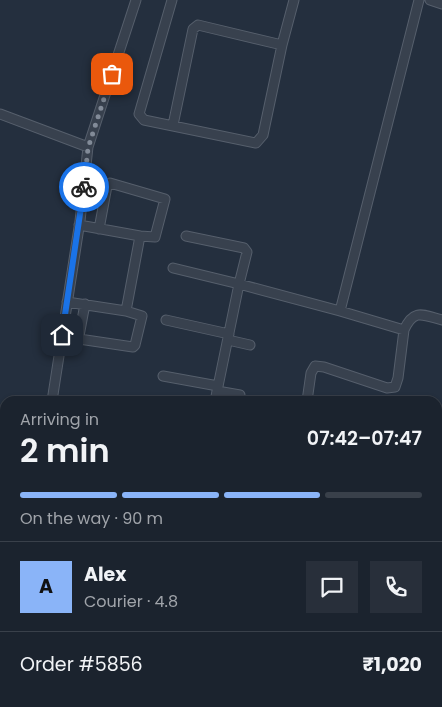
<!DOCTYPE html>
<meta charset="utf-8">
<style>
:root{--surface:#1b232e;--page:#282f3a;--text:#f1f3f6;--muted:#a0a4aa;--line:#39404a;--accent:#8ab4f8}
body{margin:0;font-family:Poppins,sans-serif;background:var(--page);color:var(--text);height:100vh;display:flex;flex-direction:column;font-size:19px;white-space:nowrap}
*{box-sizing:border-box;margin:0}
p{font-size:16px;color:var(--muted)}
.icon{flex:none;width:28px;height:28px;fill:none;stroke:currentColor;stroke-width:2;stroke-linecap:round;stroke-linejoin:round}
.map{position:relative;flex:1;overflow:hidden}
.sheet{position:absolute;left:0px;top:396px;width:442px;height:311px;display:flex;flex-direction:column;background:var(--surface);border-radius:15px 15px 0 0;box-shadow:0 1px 4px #0004,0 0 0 1px var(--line)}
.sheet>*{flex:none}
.pin{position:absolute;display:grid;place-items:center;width:42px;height:42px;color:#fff;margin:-21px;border-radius:10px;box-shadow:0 2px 8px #0006}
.courier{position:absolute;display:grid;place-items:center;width:50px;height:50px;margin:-25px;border:4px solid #1a73e8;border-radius:50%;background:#fff;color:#222;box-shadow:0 1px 6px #0007}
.headline em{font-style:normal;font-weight:600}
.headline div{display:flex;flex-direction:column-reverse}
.headline{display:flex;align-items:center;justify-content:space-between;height:85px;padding:0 20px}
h1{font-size:32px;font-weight:600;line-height:38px}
.bar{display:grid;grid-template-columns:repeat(4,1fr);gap:8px 5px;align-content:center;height:60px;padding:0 20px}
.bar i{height:6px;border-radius:4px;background:var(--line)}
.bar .on{background:var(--accent)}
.bar p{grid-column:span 4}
.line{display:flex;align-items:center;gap:12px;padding:0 20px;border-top:1px solid var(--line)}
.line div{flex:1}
.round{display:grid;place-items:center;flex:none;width:52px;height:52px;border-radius:0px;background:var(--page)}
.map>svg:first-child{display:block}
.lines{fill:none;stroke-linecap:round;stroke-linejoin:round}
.minor-casing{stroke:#565f6c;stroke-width:11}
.minor{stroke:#38414e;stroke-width:9}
.done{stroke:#828b98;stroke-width:5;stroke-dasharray:0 9}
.route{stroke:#1a73e8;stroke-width:6}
</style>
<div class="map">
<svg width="442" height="707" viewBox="0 0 442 707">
<rect width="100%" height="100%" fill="#242f3e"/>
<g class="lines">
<g class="minor-casing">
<path id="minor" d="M172,0L139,114L144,120L256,143L263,135L282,45L294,0
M419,0L340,311L404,330C414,308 423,315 442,320
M430,0L442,4
M0,114L88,147L136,0
M173,125L193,29L198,25L282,45
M99,229L107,186L110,183L165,199L155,237L140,236
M173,268L239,284L247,252L244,248L186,236
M67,302L126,311L140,236L79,225
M85,304L79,336V339L133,347L135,345L142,316L126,311
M166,320L229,334
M228,340L250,345
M163,376L218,386
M217,391L240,395
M52,401L80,221L88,147
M215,401L239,284L340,311
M307,401L311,373L315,366L324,367L387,388L395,387L398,378L404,330
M438,436L442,437
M438,479H442
M438,524H442
M438,565L442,566
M438,608L442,609
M438,663L442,642
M0,664H5
M438,690L442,691
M10,707V702
M102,707V702
M277,707L278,702
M429,707V702"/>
</g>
<use href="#minor" class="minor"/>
</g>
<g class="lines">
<path class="done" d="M84,187L88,148L112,74"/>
<path class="route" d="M62,335L84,187"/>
</g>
</svg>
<div class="pin" style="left:112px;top:74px;background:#ea580c"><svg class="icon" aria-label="bag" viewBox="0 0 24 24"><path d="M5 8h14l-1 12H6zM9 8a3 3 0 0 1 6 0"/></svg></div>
<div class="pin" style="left:62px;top:335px;background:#1f2937"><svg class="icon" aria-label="home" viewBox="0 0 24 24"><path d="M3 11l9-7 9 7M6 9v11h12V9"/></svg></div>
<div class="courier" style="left:84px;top:187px"><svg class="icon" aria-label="bike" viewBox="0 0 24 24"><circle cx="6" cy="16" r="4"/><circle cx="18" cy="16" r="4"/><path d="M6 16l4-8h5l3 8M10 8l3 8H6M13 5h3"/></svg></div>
<section class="sheet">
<div class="headline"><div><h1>2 min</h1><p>Arriving in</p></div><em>07:42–07:47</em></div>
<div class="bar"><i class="on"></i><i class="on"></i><i class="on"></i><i></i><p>On the way · 90 m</p></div>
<div class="line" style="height:90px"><b class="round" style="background:var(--accent);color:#111">A</b><div><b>Alex</b><p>Courier · 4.8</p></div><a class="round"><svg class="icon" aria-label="chat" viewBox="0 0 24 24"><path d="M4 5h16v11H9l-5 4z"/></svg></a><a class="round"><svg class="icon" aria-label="phone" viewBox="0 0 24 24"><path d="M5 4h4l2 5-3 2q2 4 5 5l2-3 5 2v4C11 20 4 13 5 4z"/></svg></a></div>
<div class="line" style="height:65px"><div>Order #5856</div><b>₹1,020</b></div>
</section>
</div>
